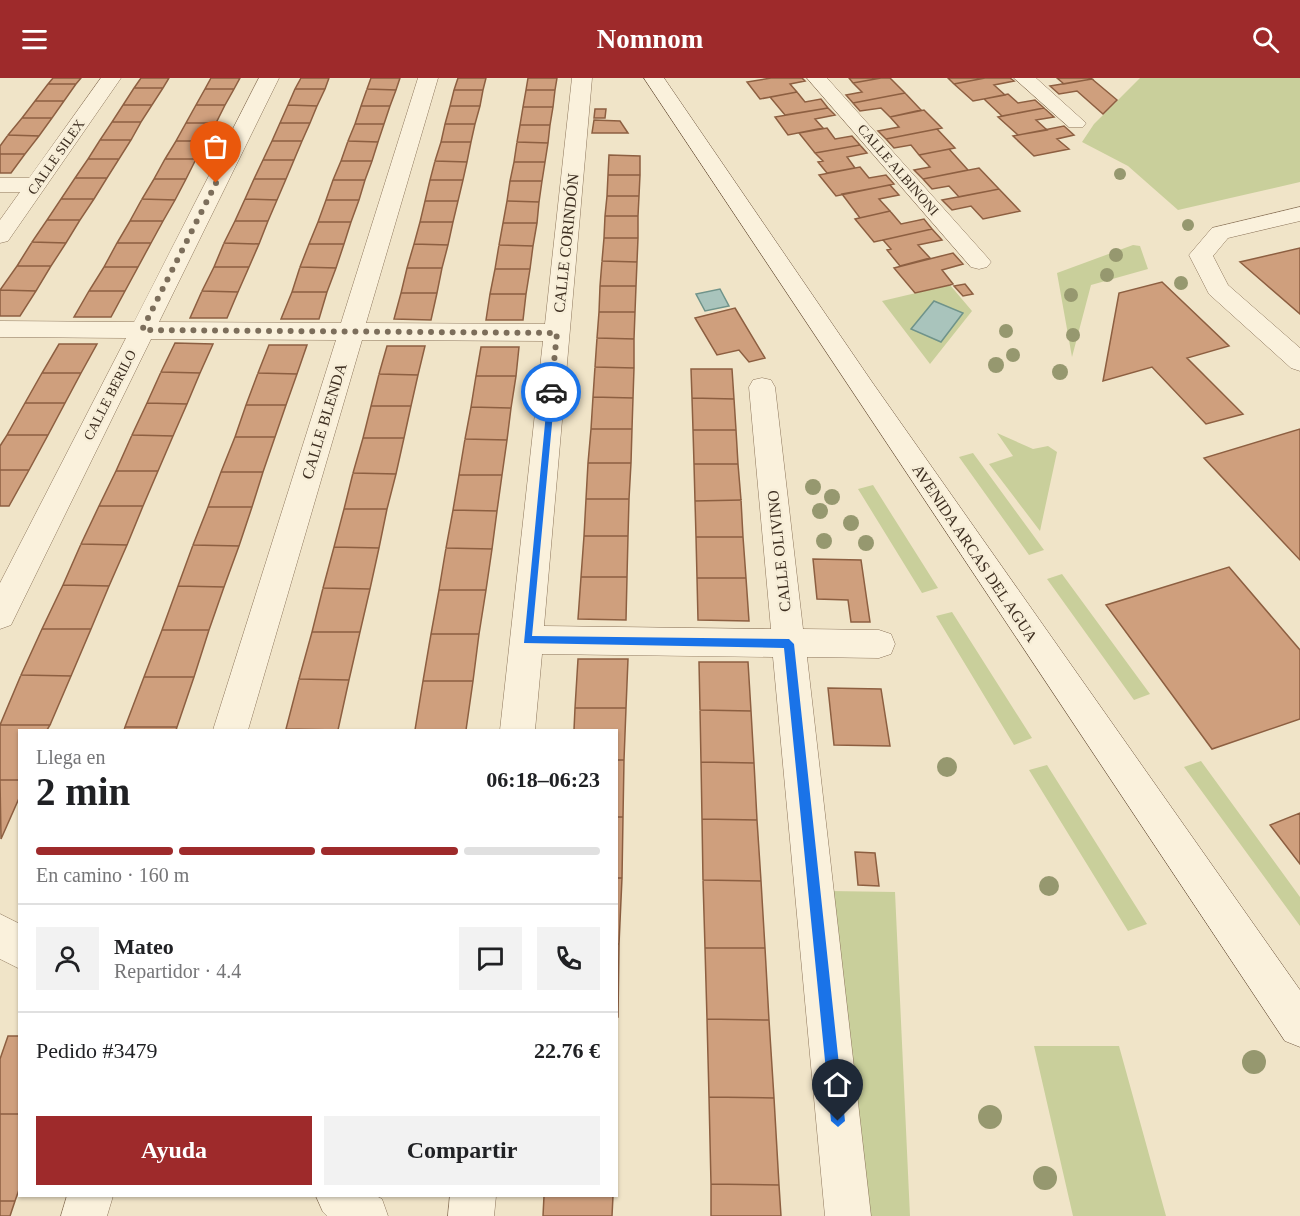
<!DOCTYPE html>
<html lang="es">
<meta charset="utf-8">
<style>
:root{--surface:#fff;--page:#f2f2f2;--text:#202124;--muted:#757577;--line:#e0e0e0;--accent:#9e2a2b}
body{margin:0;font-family:Georgia,serif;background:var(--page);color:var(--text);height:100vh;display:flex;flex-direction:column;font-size:22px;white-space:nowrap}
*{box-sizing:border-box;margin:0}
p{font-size:20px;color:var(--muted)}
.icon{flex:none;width:33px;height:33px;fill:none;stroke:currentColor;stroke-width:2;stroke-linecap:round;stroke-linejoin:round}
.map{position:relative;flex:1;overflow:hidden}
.drawer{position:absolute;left:18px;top:651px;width:600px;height:468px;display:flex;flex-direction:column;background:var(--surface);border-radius:0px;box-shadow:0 2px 4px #0004}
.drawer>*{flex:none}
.pin{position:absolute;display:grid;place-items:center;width:51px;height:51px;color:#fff;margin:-62px -26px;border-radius:50% 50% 50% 0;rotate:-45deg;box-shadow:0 0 6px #0007}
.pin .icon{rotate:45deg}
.courier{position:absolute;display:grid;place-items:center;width:60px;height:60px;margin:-30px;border:4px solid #1a73e8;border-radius:50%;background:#fff;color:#222;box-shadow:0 2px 8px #0007}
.head em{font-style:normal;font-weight:600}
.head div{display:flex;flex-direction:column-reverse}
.head{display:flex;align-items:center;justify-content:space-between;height:102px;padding:0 18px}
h1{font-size:39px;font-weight:600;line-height:45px}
.bar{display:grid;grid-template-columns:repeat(4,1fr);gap:9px 6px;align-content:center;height:72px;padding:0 18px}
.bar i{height:8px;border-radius:4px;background:var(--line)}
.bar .selected{background:var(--accent)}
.bar p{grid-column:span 4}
.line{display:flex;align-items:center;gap:15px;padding:0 18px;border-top:2px solid var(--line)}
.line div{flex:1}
.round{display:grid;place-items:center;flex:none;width:63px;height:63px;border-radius:0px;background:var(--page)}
.primary-button{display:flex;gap:12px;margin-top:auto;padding:12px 18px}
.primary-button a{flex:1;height:69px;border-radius:0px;background:var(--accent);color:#fff;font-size:24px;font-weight:600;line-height:69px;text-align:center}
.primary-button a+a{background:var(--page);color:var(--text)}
header{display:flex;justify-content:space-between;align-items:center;height:78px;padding:0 18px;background:var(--accent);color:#fff;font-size:27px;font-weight:600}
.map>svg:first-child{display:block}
.green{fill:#c9cf9b}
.water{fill:#a9c4bc;stroke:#6f938a;stroke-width:1.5}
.building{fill:#cf9f7d;stroke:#8d5f41;stroke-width:1.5}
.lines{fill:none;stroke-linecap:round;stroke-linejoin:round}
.street-casing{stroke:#8d765c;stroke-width:1}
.secondary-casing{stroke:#6f573f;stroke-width:1}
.street{fill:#faf1dc;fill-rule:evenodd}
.secondary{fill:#faf1dc;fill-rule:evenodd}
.tree{fill:#96986f}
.route{fill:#1a73e8}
.done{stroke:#7c6e5b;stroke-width:6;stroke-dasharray:0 10.8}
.labels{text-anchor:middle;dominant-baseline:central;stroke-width:5;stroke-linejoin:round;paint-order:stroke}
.far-street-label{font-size:14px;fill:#3d2e20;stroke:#f7eed8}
.street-label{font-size:16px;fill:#3d2e20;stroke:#f7eed8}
</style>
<header><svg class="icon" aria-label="menu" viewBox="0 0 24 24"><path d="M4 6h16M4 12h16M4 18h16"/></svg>Nomnom<svg class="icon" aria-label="search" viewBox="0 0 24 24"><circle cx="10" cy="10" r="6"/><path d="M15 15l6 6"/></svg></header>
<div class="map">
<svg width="1300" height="1138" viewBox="0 0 1300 1138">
<rect width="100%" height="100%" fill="#f0e4c8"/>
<path class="green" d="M1140,0H1300V104L1178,132L1128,88L1082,64L1094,46Z
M1133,167L1140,168L1148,191L1091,207L1072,279L1057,195Z
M950,207L972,233L930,286L882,223Z
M997,355L1033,371L1048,368L1057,374L1040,453L989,386L1013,378Z
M973,375L1044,472L1029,477L959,379Z
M873,407L938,510L922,515L858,411Z
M1062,496L1150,616L1134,622L1047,501Z
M952,534L1032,660L1014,667L936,538Z
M1201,683L1300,819V848L1184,689Z
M1047,687L1147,846L1128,853L1029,692Z
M830,813L895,814L910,1138H867Z
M1034,968H1119L1166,1138H1073Z"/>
<path class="water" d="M720,211L729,228L705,233L696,216Z
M934,223L963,235L941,264L911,251Z"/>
<path class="building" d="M53,0H81L76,6H48Z
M141,0H169L163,10H134Z
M211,0H240L234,11H205Z
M301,0H329L325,11H295Z
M371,0H400L396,12L367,11Z
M458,0H486L483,12H454Z
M528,0H557L555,12H526Z
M771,0H802L805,3L790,6L797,14L760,21L747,4Z
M849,0H881L853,5Z
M881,0H890L905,15L853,25L846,17L862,14L853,5Z
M948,0H985L954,6Z
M985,0H1010L1014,3L994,7L1005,17L973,23L954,6Z
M1057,0H1090L1092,1L1064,6Z
M1092,1L1117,22L1103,36L1077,13L1059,16L1050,8Z
M48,6H76L64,23H35Z
M134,10H163L152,27H123Z
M205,11H234L225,27H196Z
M295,11H325L317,28L288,27Z
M367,11L396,12L390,28H361Z
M454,12H483L480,28H450Z
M526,12H555L553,29H523Z
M797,14L805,24L821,21L828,30L785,37L770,19Z
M905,15L921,32L890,39L881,30L860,33L853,25Z
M1008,16L1018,25L1035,22L1044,30L1002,38L984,21Z
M35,23H64L52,40H22Z
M123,27H152L141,44H112Z
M196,27H225L216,45H186Z
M288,27L317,28L310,45H280Z
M361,28H390L384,46H355Z
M450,28H480L475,46H445Z
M523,29H553L550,47H520Z
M828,30L835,37L815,41L823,50L788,57L775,39Z
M1044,30L1054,39L1036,42L1047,52L1018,57L998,39Z
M595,31H606L605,40H594Z
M924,32L942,50L886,61L878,53L899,49L890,39Z
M22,40H52L39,58L8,57Z
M594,42L620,43L628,55H592Z
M112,44H141L131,62H100Z
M186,45H216L206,63H176Z
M280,45H310L302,63H272Z
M355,46H384L378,64L348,63Z
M445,46H475L471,64H441Z
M520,47H550L548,65L517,64Z
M1064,48L1074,57L1057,61L1069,71L1034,78L1013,58Z
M827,50L835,61L852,58L860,67L815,75L799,55Z
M937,51L955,70L919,77L911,67L894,70L886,61Z
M8,57L39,58L25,76H0V68Z
M100,62H131L119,81H88Z
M176,63H206L196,81H165Z
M272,63H302L294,82H263Z
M348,63L378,64L372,83H341Z
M441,64H471L467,84L435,83Z
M517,64L548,65L545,84H514Z
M860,67L867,75L847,79L855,90L827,95L818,84L823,83L815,75Z
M949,71L968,92L923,101L914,92L930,89L919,77Z
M0,76H25L11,95H0Z
M609,77L640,78V97H608Z
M88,81H119L107,100H75Z
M165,81H196L186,101H154Z
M263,82H294L286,101H254Z
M341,83H372L365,102H333Z
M435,83L467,84L463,102H430Z
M514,84H545L542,103H510Z
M860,89L869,100L886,97L894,106L836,118L819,97Z
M979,90L999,111L959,119L949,108L932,111L923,101Z
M608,97H640L639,118H607Z
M75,100H107L94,121H61Z
M154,101H186L175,122L142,121Z
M254,101H286L277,122L245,121Z
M333,102H365L359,122H326Z
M430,102H463L458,123H425Z
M510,103H542L539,124L507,123Z
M890,107L899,117L879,121L890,133L860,140L842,116Z
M999,111L1020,133L983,141L971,128L952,132L942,122Z
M607,118H639L638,138H605Z
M61,121H94L80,142H47Z
M142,121L175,122L163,143H130Z
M245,121L277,122L268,143H235Z
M326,122H359L351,144H318Z
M425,123H458L453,144H420Z
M507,123L539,124L537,145H503Z
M890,133L901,146L924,141L932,151L874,164L855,141Z
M605,138H638V160H604Z
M47,142H80L66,165L32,164Z
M130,143H163L151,165H117Z
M235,143H268L259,166L224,165Z
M318,144H351L344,166H309Z
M420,144H453L448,167L414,166Z
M503,145H537L533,168L499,167Z
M932,151L942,162L918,167L930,180L900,188L887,172L891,171L883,162Z
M604,160H638L637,184L602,183Z
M32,164L66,165L51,188H17Z
M117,165H151L138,189H104Z
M224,165L259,166L249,189H214Z
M309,166H344L336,190L300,189Z
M414,166L448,167L442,190H407Z
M499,167L533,168L530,191H495Z
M1300,170V236L1240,184Z
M953,175L963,186L942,192L953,206L950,207L915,215L894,190Z
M602,183L637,184L636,208H600Z
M17,188H51L36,213L0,212Z
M104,189H138L125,213H89Z
M214,189H249L238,214L202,213Z
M300,189L336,190L327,214H292Z
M407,190H442L437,215H401Z
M495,191H530L526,216H490Z
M1162,204L1229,268L1187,280L1243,336L1206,346L1152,289L1103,303L1119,215Z
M965,206L973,216L963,218L954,208Z
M600,208H636L635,234H599Z
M0,212L36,213L20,238H0Z
M89,213H125L111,239H74Z
M202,213L238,214L227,240H190Z
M292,214H327L319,241H281Z
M401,215H437L431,242L394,241Z
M490,216H526L523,242H486Z
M735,230L765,280L749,284L739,272L717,277L695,240Z
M599,234H635L634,261L597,260Z
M597,260L634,261V290L595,289Z
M175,265L213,266L200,295L161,294Z
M59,266H97L81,295H42Z
M269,267H307L297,296L258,295Z
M387,268H425L418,297L379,296Z
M481,269H519L516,298H476Z
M595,289L634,290L633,320L593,319Z
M691,291H732L734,321L692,320Z
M161,294L200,295L187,326L147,325Z
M42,295H81L65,325H25Z
M258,295L297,296L286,327H246Z
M379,296L418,297L411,328H371Z
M476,298H516L511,330L471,329Z
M593,319L633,320L632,351H591Z
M692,320L734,321L736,352H693Z
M25,325H65L48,357H7Z
M147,325L187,326L173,358L132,357Z
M246,327H286L275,359H235Z
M371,328H411L404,360H363Z
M471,329L511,330L507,362L465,361Z
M591,351H632L631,385H588Z
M1300,351V482L1204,380Z
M693,352H736L738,386H694Z
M7,357H48L29,392H0V368Z
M132,357L173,358L158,393H116Z
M235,359H275L263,394H221Z
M363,360H404L396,396L353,395Z
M465,361L507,362L502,397H459Z
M588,385H631L629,421H586Z
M694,386H738L741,422L695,423Z
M0,392H29L9,428H0Z
M116,393H158L143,428H99Z
M221,394H263L252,429H208Z
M353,395L396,396L387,431H344Z
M459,397H502L497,433L453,432Z
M586,421H629L628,458H584Z
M741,422L743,459H696L695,423Z
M99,428H143L127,467L81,466Z
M208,429H252L239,468L193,467Z
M344,431H387L379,470L334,469Z
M453,432L497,433L492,471L446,470Z
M584,458H628L627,499H581Z
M696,459H743L746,500H697Z
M81,466L127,467L109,508L63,507Z
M193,467L239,468L224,509L178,508Z
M334,469L379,470L370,511L323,510Z
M446,470L492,471L486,512H439Z
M813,481L861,482L870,544H851L848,522L817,521Z
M1229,489L1300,572V641L1212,671L1106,527Z
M581,499H627L626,542L578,541Z
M697,500H746L749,543L698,542Z
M63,507L109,508L91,551H42Z
M178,508L224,509L209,552H162Z
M323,510L370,511L360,554H312Z
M439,512H486L479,556H431Z
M42,551H91L71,598L21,597Z
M162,552H209L194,599H144Z
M312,554H360L349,602L299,601Z
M431,556H479L473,603H423Z
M578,581H628L626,630H575Z
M699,584H748L751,633L700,632Z
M21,597L71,598L50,647H0Z
M144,599H194L177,649H125Z
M299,601L349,602L338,652L286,651Z
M423,603H473L466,652H415Z
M828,610L881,611L890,668L834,667Z
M575,630H626L624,682H616V652H574Z
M700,632L751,633L754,685L701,684Z
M0,647H50L47,652H20V702H0Z
M125,649H177L176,652H124Z
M616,682H624L623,739H616Z
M701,684L754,685L757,742L702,741Z
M0,702H20V718L1,761Z
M1300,735V786L1270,747Z
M616,739H623L622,800H616Z
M702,741L757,742L761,803L703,802Z
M855,774L875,775L879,808L858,807Z
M616,800H622L619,866H616Z
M703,802L761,803L765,870H705Z
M616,866H619L618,939H616Z
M705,870H765L769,942L707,941Z
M707,941L769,942L774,1020L709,1019Z
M8,958H20V1036H0V981Z
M709,1019L774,1020L779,1107L711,1106Z
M0,1036H20V1109L15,1123H0Z
M711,1106L779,1107L781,1138H711Z
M544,1118H613L612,1138H543Z
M0,1123H15L10,1138H0Z"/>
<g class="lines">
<g class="street-casing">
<path id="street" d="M101,0H121L8,163L0,165V142L20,114H0V100H29Z
M259,0H279L159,244L341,245L418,0H438L366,245L545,246L572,0H592L544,548L771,551L749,309L753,302L762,300L771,302L775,309L803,551L879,552L891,556L895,566L891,576L879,580L807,579L871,1138H825L773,579L542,576L535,652H500L543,263L362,262L248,652H213L336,262L151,261L11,547L0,551V505L126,260L0,259V243L134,244Z
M807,0H827L987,179L991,184L987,189L979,191L971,189Z
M1014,0H1036L1086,45L1083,49H1069Z
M1300,129V143L1228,160L1213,178L1228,207L1300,270V293L1291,290L1209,216L1189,177L1212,150Z
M0,836L20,846V891L0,881Z
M67,1118H113L107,1138H61Z
M316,1118H376L382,1121L388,1138H327L323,1134Z
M450,1118H496L494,1138H448Z"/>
</g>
<g class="secondary-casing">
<path id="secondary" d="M644,0H664L872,304L1300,912V969L1285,963Z"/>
</g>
<use href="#street" class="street"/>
<use href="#secondary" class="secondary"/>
</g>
<g class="tree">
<circle cx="1120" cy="96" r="6"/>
<circle cx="1188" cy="147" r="6"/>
<circle cx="1116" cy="177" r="7"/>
<circle cx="1107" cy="197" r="7"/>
<circle cx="1181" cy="205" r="7"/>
<circle cx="1071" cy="217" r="7"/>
<circle cx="1006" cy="253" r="7"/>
<circle cx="1073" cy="257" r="7"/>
<circle cx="1013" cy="277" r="7"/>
<circle cx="996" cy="287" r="8"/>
<circle cx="1060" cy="294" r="8"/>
<circle cx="813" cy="409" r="8"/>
<circle cx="832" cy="419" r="8"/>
<circle cx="820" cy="433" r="8"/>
<circle cx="851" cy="445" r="8"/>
<circle cx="824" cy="463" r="8"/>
<circle cx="866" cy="465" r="8"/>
<circle cx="947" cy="689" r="10"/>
<circle cx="1049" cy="808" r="10"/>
<circle cx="1254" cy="984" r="12"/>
<circle cx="990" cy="1039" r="12"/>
<circle cx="1045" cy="1100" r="12"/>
</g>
<path class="route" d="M551,311L555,314L532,558L789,561L794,566L845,1043L838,1049L831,1043L784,570L524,565L548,314Z"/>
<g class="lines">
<path class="done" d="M216,105L142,252L557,255L551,314"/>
</g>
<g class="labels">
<g class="far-street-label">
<text transform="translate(56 79) rotate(-55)">CALLE SILEX</text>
<text transform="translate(898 92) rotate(49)">CALLE ALBINONI</text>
<text transform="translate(110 317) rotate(-63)">CALLE BERILO</text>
</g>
<g class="street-label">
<text transform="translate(566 165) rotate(-84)">CALLE CORINDÓN</text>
<text transform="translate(324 343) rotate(-73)">CALLE BLENDA</text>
<text transform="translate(779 473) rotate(-96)">CALLE OLIVINO</text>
<text transform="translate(975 475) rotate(56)">AVENIDA ARCAS DEL AGUA</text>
</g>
</g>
</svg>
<div class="pin" style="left:216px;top:105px;background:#ea580c"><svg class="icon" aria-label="bag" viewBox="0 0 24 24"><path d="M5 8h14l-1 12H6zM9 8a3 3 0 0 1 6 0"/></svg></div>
<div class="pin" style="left:838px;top:1043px;background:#1f2937"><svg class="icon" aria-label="home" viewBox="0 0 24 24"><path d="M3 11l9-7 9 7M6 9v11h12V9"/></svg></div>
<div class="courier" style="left:551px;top:314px"><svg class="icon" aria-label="car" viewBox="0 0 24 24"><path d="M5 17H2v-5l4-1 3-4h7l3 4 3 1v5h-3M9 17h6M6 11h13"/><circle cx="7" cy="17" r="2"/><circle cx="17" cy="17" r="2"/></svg></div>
<section class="drawer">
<div class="head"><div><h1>2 min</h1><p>Llega en</p></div><em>06:18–06:23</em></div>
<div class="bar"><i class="selected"></i><i class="selected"></i><i class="selected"></i><i></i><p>En camino · 160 m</p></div>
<div class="line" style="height:108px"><a class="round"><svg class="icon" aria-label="person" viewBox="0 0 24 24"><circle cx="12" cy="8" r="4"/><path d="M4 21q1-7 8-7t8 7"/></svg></a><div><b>Mateo</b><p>Repartidor · 4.4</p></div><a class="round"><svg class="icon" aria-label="chat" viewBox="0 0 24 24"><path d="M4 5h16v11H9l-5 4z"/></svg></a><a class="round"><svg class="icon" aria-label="phone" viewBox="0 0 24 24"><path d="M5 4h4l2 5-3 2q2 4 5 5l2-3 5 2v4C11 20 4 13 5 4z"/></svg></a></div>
<div class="line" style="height:78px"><div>Pedido #3479</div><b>22.76 €</b></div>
<div class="primary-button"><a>Ayuda</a><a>Compartir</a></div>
</section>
</div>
